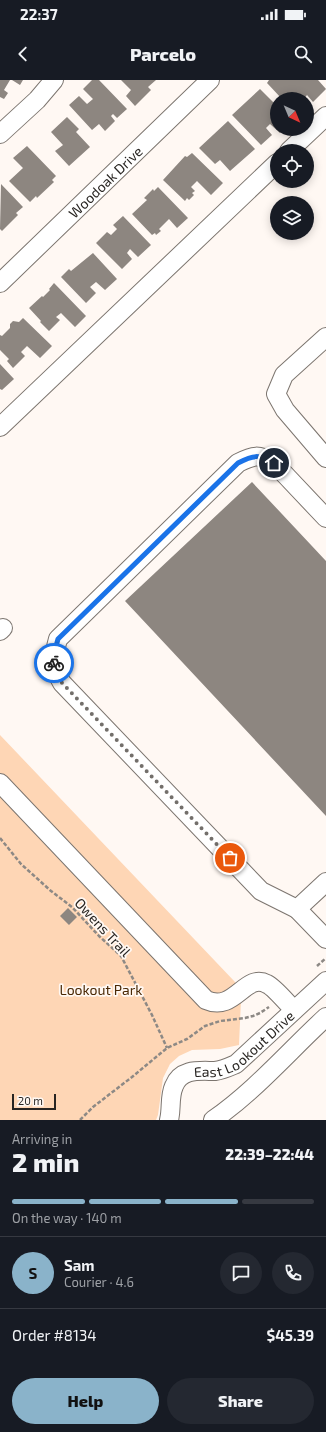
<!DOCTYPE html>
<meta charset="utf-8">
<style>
:root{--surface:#171b24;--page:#242831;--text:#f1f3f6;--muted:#9ea1a6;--line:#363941;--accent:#8ab3ca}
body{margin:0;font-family:"Exo 2",sans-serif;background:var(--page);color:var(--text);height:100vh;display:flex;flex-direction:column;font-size:15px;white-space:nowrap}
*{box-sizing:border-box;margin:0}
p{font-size:13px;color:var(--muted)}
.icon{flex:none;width:22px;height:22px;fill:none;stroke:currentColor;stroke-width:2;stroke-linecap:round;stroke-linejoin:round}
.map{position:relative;height:1040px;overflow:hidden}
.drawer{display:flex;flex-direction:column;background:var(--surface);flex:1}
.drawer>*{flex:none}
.needle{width:26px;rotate:136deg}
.fabs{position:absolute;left:270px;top:12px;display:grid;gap:8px}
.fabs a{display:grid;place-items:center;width:44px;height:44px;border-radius:50%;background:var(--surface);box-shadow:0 2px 10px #0003;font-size:20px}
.scale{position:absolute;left:12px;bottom:10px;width:44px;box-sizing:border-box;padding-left:4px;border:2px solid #282522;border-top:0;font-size:11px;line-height:14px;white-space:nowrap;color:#282522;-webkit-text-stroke:3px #fff8f3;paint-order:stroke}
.pin{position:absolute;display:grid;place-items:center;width:34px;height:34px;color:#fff;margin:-17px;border:2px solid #fff;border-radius:50%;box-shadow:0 1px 4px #0007}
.courier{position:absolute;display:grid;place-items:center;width:40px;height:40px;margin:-20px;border:3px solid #1a73e8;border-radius:50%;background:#fff;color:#222;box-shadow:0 1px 5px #0007}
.overview em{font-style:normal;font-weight:800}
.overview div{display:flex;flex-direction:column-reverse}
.overview{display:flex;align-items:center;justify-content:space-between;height:68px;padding:0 12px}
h1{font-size:26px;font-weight:800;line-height:30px}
.bar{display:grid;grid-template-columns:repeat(4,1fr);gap:6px 4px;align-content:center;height:48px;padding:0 12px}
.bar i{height:5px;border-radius:3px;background:var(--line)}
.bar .selected{background:var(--accent)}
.bar p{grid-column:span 4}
.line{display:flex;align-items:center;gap:10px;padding:0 12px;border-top:1px solid var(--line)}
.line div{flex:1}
.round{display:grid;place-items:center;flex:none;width:42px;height:42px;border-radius:21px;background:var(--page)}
.button{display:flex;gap:8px;margin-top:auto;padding:8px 12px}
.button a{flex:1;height:46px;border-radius:24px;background:var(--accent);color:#111;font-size:16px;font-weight:800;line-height:46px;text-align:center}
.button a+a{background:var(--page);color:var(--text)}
.status{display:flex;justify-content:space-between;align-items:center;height:28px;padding:0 20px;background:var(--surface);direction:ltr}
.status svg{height:11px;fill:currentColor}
header{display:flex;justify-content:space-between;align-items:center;height:52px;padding:0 12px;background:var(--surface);font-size:18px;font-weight:800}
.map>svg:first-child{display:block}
.green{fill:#fed6b5}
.building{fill:#8d8680}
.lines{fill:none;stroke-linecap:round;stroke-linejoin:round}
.minor-casing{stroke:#7c756f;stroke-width:20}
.path{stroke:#8d8985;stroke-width:2.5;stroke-dasharray:4 2;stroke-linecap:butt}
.minor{stroke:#fff;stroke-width:18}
.done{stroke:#736f6b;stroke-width:4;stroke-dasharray:0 7.2}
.route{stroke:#1a73e8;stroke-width:5}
.labels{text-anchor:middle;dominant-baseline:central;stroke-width:3.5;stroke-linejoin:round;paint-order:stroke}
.street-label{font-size:14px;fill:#282522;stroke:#fff8f3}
.park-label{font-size:14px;fill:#4a2804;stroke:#fff8f3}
</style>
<div class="status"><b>22:37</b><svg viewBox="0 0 49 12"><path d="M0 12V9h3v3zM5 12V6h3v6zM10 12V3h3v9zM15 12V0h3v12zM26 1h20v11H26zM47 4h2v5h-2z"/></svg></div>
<header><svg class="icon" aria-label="back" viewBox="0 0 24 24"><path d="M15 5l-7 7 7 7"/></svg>Parcelo<svg class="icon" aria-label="search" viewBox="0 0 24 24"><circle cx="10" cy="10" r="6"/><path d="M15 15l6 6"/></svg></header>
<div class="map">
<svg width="326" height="1040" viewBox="0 0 326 1040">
<rect width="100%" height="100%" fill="#fff8f3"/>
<path class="green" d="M0,655L235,902L241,920L239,965L220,969L192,970L179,976L170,984L163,998L158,1035L156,1040H0Z"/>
<path class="building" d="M0,0H10L4,10L8,13L4,19L0,17Z
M12,0H23L20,5Z
M92,0H99L127,29L117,38L113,34L111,36L115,41L105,51L99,44L92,50L69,25L79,16L87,24L93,19L83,9Z
M121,0H156L148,7L151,10L135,26L126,16L131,10Z
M269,0H318L326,9L313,22L307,15L304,19H282L267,3Z
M260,9L277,26V49H284L280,53L270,44L266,48L272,55L261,65L232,35Z
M67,37L79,49L76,52L90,67L69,86L55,71L63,65L51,52Z
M228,41L255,69L230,91L220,80L215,84L199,68Z
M27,66L56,96L52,100L54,102L37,118L36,116L30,122L9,101L23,88L13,78Z
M192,73L223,103L211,115L197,101L191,107L195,111L192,113L194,115L189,120L187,118L185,121L163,100L185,76L187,77Z
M1,104L23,127L16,133L18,135L2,151L0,149Z
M158,107L188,138L177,148L169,139L159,149L161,151L156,155L155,153L152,155L132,134L147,120L144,118L153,109L154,111Z
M123,136L151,165L138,177L130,169L127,173L132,179L122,189L96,163L107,152L111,155L117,149L113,145Z
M93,173L117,199L105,210L96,202L90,207L96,213L86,223L61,197L69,189L71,191Z
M54,203L86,236L75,247L61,233L56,237L60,240L49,251L40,242L41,241L29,228L42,216L43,217L50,210L49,209Z
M23,238L52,266L40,278L27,266L21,272L25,276L13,288L7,281L9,279L0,270V255L2,256L10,248V244L13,241L19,242Z
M0,284L14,299L2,310L0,309Z
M252,402L326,481V736L125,521Z
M68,828L77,837L69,845L60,836Z"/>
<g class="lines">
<g class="minor-casing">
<g id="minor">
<path d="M0,54L37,20L54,0"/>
<path d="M289,71L326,36"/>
<path id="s1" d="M0,203L210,0"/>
<path d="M326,257L284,295L276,314L285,330L326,378"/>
<path d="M0,347L277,83"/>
<path d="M326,438L274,383C259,374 253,375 238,383L58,559C53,577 52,586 62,603L261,811L297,829L326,802"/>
<path d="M0,551L3,548"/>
<path d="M0,703L206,920C235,933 245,892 267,904C274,907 288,924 294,930"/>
<path d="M297,829L326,859"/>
<path id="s2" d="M169,1040C172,1029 169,1017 174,1006C181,988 200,991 215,991C223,990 229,987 236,984L326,901"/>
<path d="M213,1040C255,1011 289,971 326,937"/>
</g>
</g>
<path class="path" d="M0,758L21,784L51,811L72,827L99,856L121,876L152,935L167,968
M317,886L326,878
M80,1040L93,1027L132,997L167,968L187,959L205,946L220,941L245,938L253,936L260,933L269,927"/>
<use href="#minor" class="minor"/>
</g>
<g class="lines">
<path class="done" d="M54,583L56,592L62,603L230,778"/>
<path class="route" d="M54,583L55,570L58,559L238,383C253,375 259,374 274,383"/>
</g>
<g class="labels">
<g class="street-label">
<text stroke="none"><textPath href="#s1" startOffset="146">Woodoak Drive</textPath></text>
<text transform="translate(103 847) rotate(47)">Owens Trail</text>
<text stroke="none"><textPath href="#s2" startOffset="120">East Lookout Drive</textPath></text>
</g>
<g class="park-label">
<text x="101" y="909">Lookout Park</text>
</g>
</g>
</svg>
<div class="fabs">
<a><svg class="needle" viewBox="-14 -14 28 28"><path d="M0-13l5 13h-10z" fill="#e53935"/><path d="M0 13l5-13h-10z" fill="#9ea1a6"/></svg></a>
<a><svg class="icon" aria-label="locate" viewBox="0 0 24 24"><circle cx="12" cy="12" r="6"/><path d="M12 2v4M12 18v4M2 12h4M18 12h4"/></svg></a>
<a><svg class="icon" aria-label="layers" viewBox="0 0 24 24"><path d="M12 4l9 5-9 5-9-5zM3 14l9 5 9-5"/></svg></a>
</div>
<div class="scale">20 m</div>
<div class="pin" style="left:230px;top:778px;background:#ea580c"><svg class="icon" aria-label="bag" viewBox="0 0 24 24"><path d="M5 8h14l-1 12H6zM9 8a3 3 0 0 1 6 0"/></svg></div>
<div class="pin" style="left:274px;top:383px;background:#1f2937"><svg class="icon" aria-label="home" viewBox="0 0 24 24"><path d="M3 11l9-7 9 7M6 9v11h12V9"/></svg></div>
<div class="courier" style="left:54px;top:583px"><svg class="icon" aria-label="bike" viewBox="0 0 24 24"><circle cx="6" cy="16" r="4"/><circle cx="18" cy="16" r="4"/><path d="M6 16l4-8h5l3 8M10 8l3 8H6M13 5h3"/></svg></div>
</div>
<section class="drawer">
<div class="overview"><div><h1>2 min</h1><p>Arriving in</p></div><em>22:39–22:44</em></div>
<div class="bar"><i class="selected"></i><i class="selected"></i><i class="selected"></i><i></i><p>On the way · 140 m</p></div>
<div class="line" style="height:72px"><b class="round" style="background:var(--accent);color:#111">S</b><div><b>Sam</b><p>Courier · 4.6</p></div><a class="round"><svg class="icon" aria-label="chat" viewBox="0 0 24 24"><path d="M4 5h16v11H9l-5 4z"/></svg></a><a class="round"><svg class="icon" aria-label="phone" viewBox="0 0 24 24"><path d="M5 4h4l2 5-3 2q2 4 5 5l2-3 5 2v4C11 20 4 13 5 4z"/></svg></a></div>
<div class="line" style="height:52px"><div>Order #8134</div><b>$45.39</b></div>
<div class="button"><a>Help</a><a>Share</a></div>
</section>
